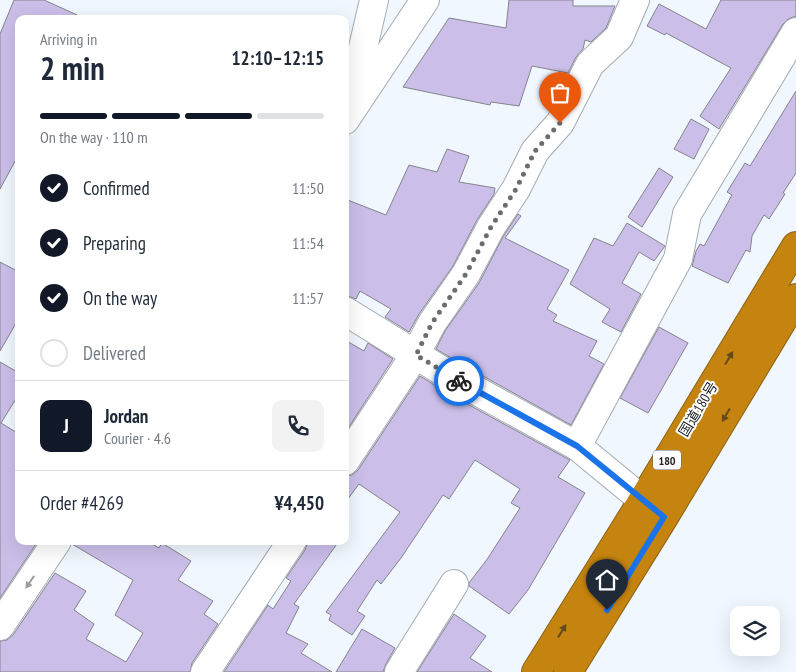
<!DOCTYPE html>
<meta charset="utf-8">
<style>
:root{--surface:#fff;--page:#f2f2f3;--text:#1f2937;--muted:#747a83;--line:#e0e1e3;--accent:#111827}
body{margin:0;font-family:"PT Sans Narrow","Noto Sans JP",sans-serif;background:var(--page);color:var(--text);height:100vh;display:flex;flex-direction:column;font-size:19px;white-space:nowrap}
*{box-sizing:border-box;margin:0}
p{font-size:16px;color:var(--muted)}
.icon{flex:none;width:28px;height:28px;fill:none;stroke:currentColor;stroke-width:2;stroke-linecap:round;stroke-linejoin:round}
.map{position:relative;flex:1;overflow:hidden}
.panel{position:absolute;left:15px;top:15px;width:334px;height:530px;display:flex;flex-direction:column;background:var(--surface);border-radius:10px;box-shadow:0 5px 20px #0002}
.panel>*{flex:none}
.controls{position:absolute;left:730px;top:606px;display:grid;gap:10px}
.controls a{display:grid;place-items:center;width:50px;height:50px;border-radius:10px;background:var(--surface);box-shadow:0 5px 20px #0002;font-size:25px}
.pin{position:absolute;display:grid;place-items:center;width:42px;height:42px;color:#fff;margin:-51px -21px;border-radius:50% 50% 50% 0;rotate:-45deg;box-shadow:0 0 5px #0007}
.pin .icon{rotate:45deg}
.courier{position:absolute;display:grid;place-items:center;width:50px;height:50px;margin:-25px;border:4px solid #1a73e8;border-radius:50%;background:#fff;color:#222;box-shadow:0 1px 6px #0007}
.overview em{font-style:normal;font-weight:700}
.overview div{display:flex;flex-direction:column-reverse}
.overview{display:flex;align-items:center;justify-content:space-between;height:85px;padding:0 25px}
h1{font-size:32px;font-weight:700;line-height:38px}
.bar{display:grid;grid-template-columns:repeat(4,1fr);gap:8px 5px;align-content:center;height:60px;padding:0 25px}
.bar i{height:6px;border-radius:4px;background:var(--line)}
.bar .selected{background:var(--accent)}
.bar p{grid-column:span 4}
.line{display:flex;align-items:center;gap:12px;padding:0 25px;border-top:1px solid var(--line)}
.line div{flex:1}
.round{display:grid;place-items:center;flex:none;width:52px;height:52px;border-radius:10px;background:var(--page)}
ol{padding:0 25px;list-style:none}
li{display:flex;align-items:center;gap:15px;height:55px}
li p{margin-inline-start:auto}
li .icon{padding:5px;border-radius:50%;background:var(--accent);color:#fff;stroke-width:4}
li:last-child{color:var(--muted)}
li i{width:28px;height:28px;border:2px solid var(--line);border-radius:50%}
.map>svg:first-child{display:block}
.building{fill:#cbbfea;stroke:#85838b}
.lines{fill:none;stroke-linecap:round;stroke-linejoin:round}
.minor-casing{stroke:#a4abb2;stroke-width:30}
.highway-casing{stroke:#8c6217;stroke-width:30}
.minor{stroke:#fff;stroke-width:28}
.highway{stroke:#c5840f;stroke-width:28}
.oneway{fill:#634a1d}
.oneway2{fill:#9c9c9e}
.done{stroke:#6a6e72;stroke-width:5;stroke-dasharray:0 9}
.route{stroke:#1a73e8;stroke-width:6}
.labels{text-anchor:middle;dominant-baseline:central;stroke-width:4;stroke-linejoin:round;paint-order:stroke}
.shield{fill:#fff;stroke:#646668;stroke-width:1}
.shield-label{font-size:12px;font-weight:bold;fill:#222427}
.street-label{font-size:14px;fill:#222427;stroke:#fff}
</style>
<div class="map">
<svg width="796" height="672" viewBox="0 0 796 672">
<rect width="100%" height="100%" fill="#f0f7fe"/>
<path class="building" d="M14,0H44L86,19H19V154L0,189V34Z
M509,0H573V6H615L606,28L591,42L585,40L583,49L576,57L568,73L532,66L519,106L491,102L490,105L403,87L449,18L506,28Z
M721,0H796V16L788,19L783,24L719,129L700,116L731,68L666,33L665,35L647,26L659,4L706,29Z
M796,91V173L783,193L785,194L769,219L764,215L752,236L750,252L746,250L728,283L692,266L696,251L700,244L704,246L732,195L727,192L745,163L750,166Z
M691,119L709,129L694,159L674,149Z
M447,149L469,156L459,182L495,188L494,194L477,220L453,266L419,314L409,332L385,317L391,309L360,291L356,299L345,295V199L386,215L409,165L437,172Z
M659,168L673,177L642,227L628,217Z
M518,214L521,216L505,238L569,270L547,309L557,315L553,321L597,341L589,356L604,364L571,425L465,366L436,349L445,331L479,283L504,235Z
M627,223L665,246L654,261L639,252L622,283L641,294L621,332L602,322L610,309L570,284L594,238L613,246Z
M0,262L19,272V318L0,351Z
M659,327L688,343L648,413L620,398Z
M345,340L364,351L368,343L393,359L345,433Z
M0,362L19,373V394L1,423L19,434V541H38L0,598Z
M420,376L449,394L568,459L570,460L558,477L585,493L528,590L509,614L469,586V583L488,558L520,508L511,503L520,489L475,460L449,499L443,495L401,558L381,584L377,580L357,611L365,616L352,635L329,620L331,615L326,612L400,512L359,484L345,503V476L352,475L358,470Z
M72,541H147L159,548L162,543L191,561L178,580L213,601L204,614L218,624L192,663L190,672H0V641L7,640L13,635L55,573L86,591L74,610L94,624L86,639L126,662L143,633L115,615L133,580L72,544Z
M308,541H339L294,604L299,607L286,633L308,644L301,653L332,672H224L268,605L273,609L291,581L286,578L305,550Z
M454,614L486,636L470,658L492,672H417Z
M362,629L395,648L386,664L383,672H336Z"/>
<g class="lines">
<g class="minor-casing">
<path id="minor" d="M351,100L374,0
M345,120L425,0
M345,311L457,380L577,446L661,515
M577,446L678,259L687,214L796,32
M345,461L415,355L432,323L466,274L491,227L516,189L535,151L560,123L590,64L619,37L635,0
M0,626L57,541
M205,672L292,541
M399,672L454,584"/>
</g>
<g class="highway-casing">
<path id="highway" d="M536,672L643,500L796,246
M568,672L664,517L796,298"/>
</g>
<use href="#minor" class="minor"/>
<use href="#highway" class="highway"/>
</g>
<defs><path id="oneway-solid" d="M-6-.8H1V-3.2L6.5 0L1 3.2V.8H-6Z" transform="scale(1.25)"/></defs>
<g class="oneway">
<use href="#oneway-solid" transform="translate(729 358) rotate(-59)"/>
<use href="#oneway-solid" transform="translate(726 415) rotate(121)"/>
<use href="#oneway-solid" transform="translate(562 631) rotate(-58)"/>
</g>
<use class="oneway2" href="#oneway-solid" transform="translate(30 582) rotate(124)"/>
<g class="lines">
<path class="done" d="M459,381L416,355L432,323L466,274L491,227L516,189L535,151L560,123"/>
<path class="route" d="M459,381L577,446L664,517L607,610"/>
</g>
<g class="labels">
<rect class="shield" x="653" y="450.5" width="28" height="19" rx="4"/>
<g class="shield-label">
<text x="667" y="460">180</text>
</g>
<g class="street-label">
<text transform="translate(698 409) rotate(-59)">国道180号</text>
</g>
</g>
</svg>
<div class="controls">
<a><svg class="icon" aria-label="layers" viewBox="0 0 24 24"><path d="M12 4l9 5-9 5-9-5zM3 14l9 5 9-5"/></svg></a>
</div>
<div class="pin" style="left:560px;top:123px;background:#ea580c"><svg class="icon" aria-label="bag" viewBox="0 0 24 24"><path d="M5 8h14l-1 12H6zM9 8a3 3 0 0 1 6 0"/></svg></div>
<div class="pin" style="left:607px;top:610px;background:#1f2937"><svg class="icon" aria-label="home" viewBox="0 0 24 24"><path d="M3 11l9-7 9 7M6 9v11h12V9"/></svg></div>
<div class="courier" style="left:459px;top:381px"><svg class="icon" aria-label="bike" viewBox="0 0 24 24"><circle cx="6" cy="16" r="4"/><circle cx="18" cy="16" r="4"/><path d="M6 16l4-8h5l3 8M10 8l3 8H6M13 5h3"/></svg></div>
<section class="panel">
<div class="overview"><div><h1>2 min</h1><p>Arriving in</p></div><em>12:10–12:15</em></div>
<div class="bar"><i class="selected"></i><i class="selected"></i><i class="selected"></i><i></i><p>On the way · 110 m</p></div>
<ol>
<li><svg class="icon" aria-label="check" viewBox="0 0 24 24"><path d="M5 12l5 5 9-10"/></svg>Confirmed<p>11:50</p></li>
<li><svg class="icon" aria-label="check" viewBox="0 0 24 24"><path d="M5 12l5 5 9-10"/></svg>Preparing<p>11:54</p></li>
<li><svg class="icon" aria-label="check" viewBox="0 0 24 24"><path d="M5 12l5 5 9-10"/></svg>On the way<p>11:57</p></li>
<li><i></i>Delivered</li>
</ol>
<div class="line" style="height:90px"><b class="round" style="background:var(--accent);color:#fff">J</b><div><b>Jordan</b><p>Courier · 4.6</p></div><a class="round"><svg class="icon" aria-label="phone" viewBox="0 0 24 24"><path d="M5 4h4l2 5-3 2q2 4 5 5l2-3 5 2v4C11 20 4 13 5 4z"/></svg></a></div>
<div class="line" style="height:65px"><div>Order #4269</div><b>¥4,450</b></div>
</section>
</div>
